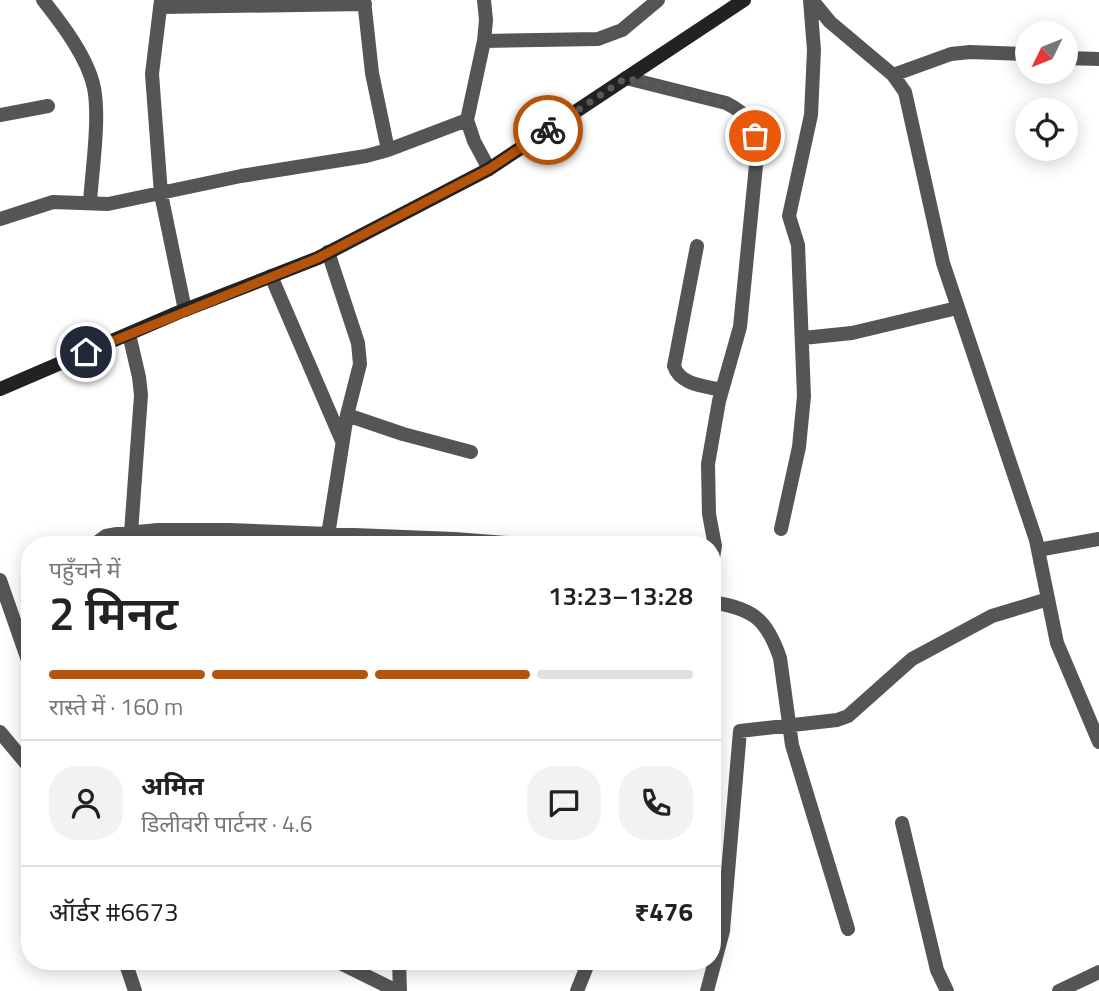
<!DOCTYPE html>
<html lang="hi">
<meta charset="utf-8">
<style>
:root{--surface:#fff;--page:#f2f2f2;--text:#222;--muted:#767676;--line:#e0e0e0;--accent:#b45309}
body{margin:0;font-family:"Titillium Web","Noto Sans Devanagari",sans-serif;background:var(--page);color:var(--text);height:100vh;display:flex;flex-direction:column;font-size:26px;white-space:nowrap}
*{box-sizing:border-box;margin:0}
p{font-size:23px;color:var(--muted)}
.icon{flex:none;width:38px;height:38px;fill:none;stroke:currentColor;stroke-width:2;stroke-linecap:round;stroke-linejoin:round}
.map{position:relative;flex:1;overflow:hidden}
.details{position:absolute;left:21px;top:536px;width:700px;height:434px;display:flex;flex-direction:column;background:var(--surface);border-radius:28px;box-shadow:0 4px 18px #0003}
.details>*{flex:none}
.needle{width:46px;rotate:227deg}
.controls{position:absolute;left:1015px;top:21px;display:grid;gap:14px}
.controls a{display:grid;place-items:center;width:63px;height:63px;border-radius:50%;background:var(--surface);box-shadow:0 4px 18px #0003;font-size:35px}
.pin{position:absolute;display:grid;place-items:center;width:60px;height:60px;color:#fff;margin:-30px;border:4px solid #fff;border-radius:50%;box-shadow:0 2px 7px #0007}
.courier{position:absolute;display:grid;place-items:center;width:70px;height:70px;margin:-35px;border:5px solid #b45309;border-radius:50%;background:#fff;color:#222;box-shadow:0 2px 9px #0007}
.summary em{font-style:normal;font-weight:600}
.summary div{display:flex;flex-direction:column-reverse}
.summary{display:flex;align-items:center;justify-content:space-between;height:119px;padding:0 28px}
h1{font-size:46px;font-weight:600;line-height:52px}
.bar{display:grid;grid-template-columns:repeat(4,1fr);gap:10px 7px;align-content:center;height:84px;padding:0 28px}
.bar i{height:9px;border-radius:5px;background:var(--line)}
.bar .selected{background:var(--accent)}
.bar p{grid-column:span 4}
.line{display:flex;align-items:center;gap:18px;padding:0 28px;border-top:2px solid var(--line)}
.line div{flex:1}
.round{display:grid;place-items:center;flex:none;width:74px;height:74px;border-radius:28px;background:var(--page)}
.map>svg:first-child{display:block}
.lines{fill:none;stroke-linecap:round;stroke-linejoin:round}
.street{stroke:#555;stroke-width:14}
.secondary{stroke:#222;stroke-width:14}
.done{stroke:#595959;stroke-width:7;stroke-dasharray:0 12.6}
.route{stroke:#b45309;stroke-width:9}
</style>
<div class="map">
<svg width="1099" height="991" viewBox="0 0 1099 991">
<rect width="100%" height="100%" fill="#fff"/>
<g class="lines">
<path class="street" d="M43,0C62,24 88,58 94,88C100,118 92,171 90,202
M161,0L152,74L161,194L185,310
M364,0L372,73L388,150
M484,0L486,20L484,41L467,120L474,141L489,169
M812,0L830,22L893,75L905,92L943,263L1036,540L1057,643L1099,742
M160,7L365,4
M484,41L598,39L622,30L658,0
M1066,58L1099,59
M893,75L951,54L970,52L1027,54
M626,78L726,103C748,114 751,122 758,145L740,327L719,401L708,464L709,514L715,546L712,563
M0,115L48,106
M0,219L53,202L108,204L241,176L366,156L388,150L467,120
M697,246L674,366C680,385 705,386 722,390
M328,252L358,343L360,364L347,415L328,535
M271,276L342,441
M129,334L139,377L141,395L131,533
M803,338L852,333L957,308
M347,415L403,434L471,452
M781,529L799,447L804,396L798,245L789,216L811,115L814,50L810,0
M95,544L106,536L117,534L158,530H229L454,539L521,544
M1038,550L1099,539
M0,580L30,666
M712,602C752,609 766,617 780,658L792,745L848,929
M0,732L30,768
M902,823L937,970L947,991
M125,961L135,991
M336,961L397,991
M399,961L400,991
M577,991L589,961
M707,991L723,931L740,731L837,720L848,716L912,659L992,616L1048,599
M1059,991L1099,972"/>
<path class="secondary" d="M0,389L177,313L318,258L489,169L744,0"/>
</g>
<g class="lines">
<path class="done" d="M548,130L626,78L726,103C742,112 749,118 755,136"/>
<path class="route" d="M86,352L318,258L489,169L548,130"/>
</g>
</svg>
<div class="controls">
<a><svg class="needle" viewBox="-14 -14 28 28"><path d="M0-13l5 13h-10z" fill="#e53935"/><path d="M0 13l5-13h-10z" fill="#767676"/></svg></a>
<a><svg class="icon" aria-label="locate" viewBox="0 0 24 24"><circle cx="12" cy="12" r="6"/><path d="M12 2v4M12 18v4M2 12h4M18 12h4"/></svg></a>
</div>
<div class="pin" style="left:755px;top:136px;background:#ea580c"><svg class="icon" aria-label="bag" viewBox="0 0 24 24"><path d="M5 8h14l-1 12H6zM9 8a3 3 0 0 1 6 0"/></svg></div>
<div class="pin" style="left:86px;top:352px;background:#1f2937"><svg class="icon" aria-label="home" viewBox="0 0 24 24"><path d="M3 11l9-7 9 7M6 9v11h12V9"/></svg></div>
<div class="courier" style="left:548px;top:130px"><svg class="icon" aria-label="bike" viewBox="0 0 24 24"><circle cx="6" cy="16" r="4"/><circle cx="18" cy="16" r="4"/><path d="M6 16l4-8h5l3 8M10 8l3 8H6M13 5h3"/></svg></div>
<section class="details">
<div class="summary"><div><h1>2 मिनट</h1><p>पहुँचने में</p></div><em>13:23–13:28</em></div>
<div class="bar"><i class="selected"></i><i class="selected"></i><i class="selected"></i><i></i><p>रास्ते में · 160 m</p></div>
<div class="line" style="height:126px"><a class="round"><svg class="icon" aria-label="person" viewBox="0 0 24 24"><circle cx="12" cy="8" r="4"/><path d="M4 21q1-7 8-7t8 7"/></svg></a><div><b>अमित</b><p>डिलीवरी पार्टनर · 4.6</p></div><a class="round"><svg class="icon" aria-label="chat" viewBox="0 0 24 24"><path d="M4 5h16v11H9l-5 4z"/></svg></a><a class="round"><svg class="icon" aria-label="phone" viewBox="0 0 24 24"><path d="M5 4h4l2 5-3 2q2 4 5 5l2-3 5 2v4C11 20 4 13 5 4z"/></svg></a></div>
<div class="line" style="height:91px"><div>ऑर्डर #6673</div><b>₹476</b></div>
</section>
</div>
